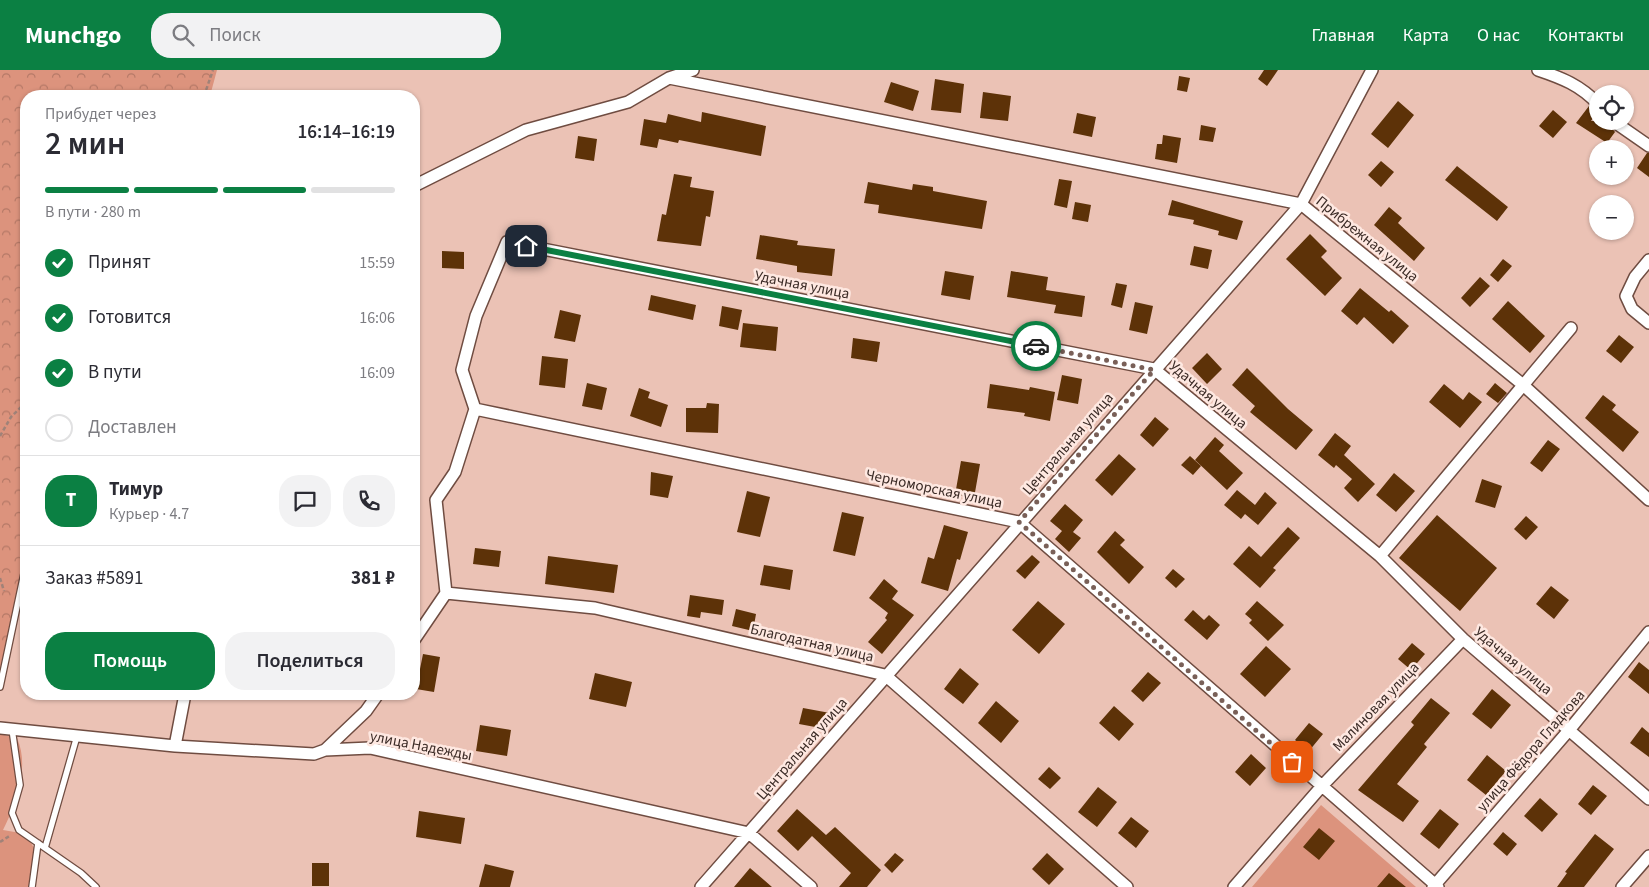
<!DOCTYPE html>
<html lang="ru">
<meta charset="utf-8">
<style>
:root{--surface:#fff;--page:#f2f2f3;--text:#2b2b33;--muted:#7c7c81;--line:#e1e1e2;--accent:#0b8043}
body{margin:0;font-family:"Source Sans 3",sans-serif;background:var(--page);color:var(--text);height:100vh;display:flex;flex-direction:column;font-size:19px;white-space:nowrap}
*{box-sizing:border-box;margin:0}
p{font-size:16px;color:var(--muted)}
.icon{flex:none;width:28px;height:28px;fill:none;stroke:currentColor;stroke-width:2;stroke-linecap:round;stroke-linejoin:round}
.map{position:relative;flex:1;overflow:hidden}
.side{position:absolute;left:20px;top:20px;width:400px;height:610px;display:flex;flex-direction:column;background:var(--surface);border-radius:20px;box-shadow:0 1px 4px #0004}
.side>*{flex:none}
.fabs{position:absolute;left:1589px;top:15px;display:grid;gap:10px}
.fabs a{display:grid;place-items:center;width:45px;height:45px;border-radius:50%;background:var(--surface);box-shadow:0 1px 4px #0004;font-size:25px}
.pin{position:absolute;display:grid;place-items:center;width:42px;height:42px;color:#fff;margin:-21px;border-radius:10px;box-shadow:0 2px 8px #0006}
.courier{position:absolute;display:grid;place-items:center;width:50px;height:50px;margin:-25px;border:4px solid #0b8043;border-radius:50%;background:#fff;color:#222;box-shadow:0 1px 6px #0007}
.head em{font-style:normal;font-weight:600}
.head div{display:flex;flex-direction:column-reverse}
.head{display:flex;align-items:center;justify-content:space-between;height:85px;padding:0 25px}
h1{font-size:32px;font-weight:600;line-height:38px}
.bar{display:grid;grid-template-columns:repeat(4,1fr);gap:8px 5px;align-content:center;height:60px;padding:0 25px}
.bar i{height:6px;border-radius:4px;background:var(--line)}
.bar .selected{background:var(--accent)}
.bar p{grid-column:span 4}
.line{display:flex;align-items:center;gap:12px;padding:0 25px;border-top:1px solid var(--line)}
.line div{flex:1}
.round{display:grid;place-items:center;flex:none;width:52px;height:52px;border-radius:20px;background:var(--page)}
ol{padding:0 25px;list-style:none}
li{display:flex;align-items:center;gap:15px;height:55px}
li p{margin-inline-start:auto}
li .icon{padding:5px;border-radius:50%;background:var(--accent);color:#fff;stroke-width:4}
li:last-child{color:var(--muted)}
li i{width:28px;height:28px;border:2px solid var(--line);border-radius:50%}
.button{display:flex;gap:10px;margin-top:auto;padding:10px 25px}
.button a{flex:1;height:58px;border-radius:20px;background:var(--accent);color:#fff;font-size:20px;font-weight:600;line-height:58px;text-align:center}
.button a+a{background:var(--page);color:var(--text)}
header{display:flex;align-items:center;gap:30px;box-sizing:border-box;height:70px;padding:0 25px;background:var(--accent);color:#fff}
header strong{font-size:24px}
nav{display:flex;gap:28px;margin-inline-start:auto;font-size:18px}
.search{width:350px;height:45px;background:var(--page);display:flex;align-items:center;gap:12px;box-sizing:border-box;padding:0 18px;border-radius:20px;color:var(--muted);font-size:19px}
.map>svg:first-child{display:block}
.green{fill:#dc937d}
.park{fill:url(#park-crowns)}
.building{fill:#5d3208}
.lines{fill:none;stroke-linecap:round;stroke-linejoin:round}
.service-casing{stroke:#6f4c41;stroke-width:8}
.minor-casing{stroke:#6f4c41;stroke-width:14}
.path{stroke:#a08278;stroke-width:2.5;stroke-dasharray:4 2.5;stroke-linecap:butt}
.service{stroke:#fff;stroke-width:5.5}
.minor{stroke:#fff;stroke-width:11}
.done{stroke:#796058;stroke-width:5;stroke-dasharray:0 9}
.route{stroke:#0b8043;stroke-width:6}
.labels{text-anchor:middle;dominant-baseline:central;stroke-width:5;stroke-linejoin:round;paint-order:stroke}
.street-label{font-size:15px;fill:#3b2b26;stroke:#fee8e1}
</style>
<header>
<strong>Munchgo</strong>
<div class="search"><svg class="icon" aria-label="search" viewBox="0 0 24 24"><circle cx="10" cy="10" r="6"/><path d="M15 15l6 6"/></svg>Поиск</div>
<nav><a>Главная</a><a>Карта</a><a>О нас</a><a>Контакты</a></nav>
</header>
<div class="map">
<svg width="1649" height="817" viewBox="0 0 1649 817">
<defs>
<pattern id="park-crowns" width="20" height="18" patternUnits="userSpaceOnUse" patternTransform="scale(1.25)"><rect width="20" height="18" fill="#dc937d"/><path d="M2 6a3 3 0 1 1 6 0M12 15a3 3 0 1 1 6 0" fill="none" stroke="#b47866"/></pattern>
</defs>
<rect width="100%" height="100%" fill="#ebc2b5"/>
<path class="green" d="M0,664L17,668C30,697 16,734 3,760L26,764L34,778L29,817H0Z
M1321,735L1416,817H1252Z"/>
<path class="park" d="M0,0H217L210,26H26V476L0,621Z"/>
<path class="building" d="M1264,0H1278L1267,16L1258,9Z
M1179,6L1190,8L1187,22L1177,20Z
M935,9L964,14L961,43L931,40Z
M891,12L919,21L913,41L884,32Z
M983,22L1011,26L1008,51L980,48Z
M1398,31L1414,45L1388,78L1371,64Z
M1589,36L1597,42L1591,51H1606L1615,62L1607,73L1576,53Z
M1553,40L1567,52L1553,68L1539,56Z
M702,42L766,56L761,86L679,70L678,73L659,69L657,78L640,75L644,49L666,53L668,44L701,52Z
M1077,43L1096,47L1092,67L1073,63Z
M1201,55L1216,58L1213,72L1199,70Z
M1163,65L1181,68L1177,93L1155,89L1157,74H1162Z
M578,66L597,69L594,91L575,88Z
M1647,83H1649V107L1637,98Z
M1381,91L1394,102L1381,117L1368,105Z
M1457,96L1508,137L1497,151L1445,110Z
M674,104L692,107L690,117L714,121L710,147L706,146L701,176L657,171L662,144L666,145Z
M1059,109L1072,111L1067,138L1054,135Z
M868,112L912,120L913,114L933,117V121L987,131L982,159L878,143L879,135L864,133Z
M1172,130L1243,151L1237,170L1218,165L1219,161L1193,154L1194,150L1168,145Z
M1075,132L1091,135L1088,152L1072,149Z
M1389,137L1402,148L1398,153L1425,178L1414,191L1374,155Z
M1310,164L1327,181L1321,187L1342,208L1325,226L1286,189Z
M760,165L798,171L797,175L835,179L832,206L797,202V196L756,189Z
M1194,176L1212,180L1208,199L1190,195Z
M442,181L464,182V199L442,198Z
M1503,189L1512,196L1498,212L1490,205Z
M945,201L974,206L970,230L941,225Z
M1011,201L1048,207L1046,220L1085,226L1082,247L1054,243L1056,235L1007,227Z
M1480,207L1490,216L1470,237L1461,228Z
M1116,213L1127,215L1122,238L1111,235Z
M1360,218L1389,242L1391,240L1409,256L1393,274L1364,247L1357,255L1341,241Z
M651,225L696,235L693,250L648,240Z
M1508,231L1545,266L1530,283L1492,249Z
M1135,232L1153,236L1147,264L1129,260Z
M722,236L742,240L738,260L719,256Z
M560,240L581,245L575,272L554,268Z
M743,253L778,257L776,281L740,277Z
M1619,265L1634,277L1621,293L1606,281Z
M853,268L880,272L877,292L851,288Z
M1207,283L1222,299L1207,314L1192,298Z
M542,286L568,289L565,318L539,315Z
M1247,298L1288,339L1313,360L1296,380L1250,342L1255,336L1232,315Z
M1062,305L1082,309L1078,334L1057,330Z
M587,313L607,318L602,340L582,336Z
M1495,313L1507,323L1498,333L1486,324Z
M990,314L1029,320L1030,317L1055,322L1050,351L1024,346L1025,343L987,338Z
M1444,314L1463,330L1469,322L1482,332L1460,358L1429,332Z
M639,318L650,322L648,328L668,335L661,357L630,346Z
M1603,325L1616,335L1612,340L1639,362L1623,382L1585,348Z
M707,333L719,334L718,363L686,362V338H706Z
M1155,347L1169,359L1153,377L1140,365Z
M1335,363L1351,376L1344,385L1375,414L1358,432L1344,418L1352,409L1336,395L1334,398L1318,385Z
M1215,367L1224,375L1219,381L1243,403L1227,420L1195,390Z
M1548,370L1560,379L1542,402L1530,393Z
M1119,384L1136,399L1112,426L1095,410Z
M1190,386L1201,396L1193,405L1181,395Z
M961,391L980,394L974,428L955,425Z
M651,402L673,406L668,428L650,425Z
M1394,403L1415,421L1396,442L1376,425Z
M1482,409L1502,416L1495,438L1475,432Z
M1237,420L1255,435L1265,422L1277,433L1258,455L1245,444L1241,449L1224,435Z
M747,421L770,427L760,467L737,462Z
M1065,434L1083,450L1073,462L1081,468L1069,482L1055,469L1062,461L1050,451Z
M842,442L864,447L855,486L833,481Z
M1437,445L1497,498L1460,541L1399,488Z
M1526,446L1538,457L1526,470L1514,459Z
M944,455L968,462L960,490L957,489L948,521L921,513L928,487L934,489Z
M1288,457L1300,468L1273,498L1276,500L1260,518L1233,494L1249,476L1261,487Z
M1115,461L1125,470L1120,475L1144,497L1129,514L1097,482Z
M475,478L501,481L499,497L473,494Z
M1032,485L1040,492L1025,509L1016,501Z
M548,486L618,495L614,523L545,514Z
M764,495L793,500L790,520L760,515Z
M1173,499L1185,509L1176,518L1165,508Z
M884,509L898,521L892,529L914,545L882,584L868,572L887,550L885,548L888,543L869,528Z
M1551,516L1569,530L1554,549L1536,534Z
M690,525L724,530L722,545L701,542L700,548L687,546Z
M1038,531L1065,554L1039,584L1012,560Z
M1257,531L1284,555L1268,571L1249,553L1252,550L1245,544Z
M736,539L756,544L753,561L732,556Z
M1193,540L1204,550L1209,545L1220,555L1207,570L1184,550Z
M1412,573L1425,584L1411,600L1398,589Z
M1266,576L1291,599L1265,627L1240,604Z
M423,584L440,587L434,622L416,619Z
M1639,592L1649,600V624L1628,607Z
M960,598L979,614L963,634L944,619Z
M1148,602L1161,613L1143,632L1131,621Z
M595,603L632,612L626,637L589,629Z
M1492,619L1511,635L1491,659L1472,644Z
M1431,628L1450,643L1424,674L1427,677L1397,714L1419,731L1403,752L1358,720L1414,655L1411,652Z
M996,631L1019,651L1001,673L978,653Z
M1114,636L1134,654L1119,671L1099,653Z
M803,638L830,643L826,659L799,654Z
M1309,653L1323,664L1309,681L1295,670Z
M480,655L511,660L507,686L476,681Z
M1642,657L1649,663V687L1630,673Z
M1251,684L1266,698L1250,716L1235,702Z
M1487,685L1506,701L1486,725L1467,710Z
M1049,697L1061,708L1050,719L1038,709Z
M1593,715L1607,726L1591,745L1578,734Z
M1098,717L1117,732L1097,757L1078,742Z
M1540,728L1558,744L1542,762L1524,746Z
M797,739L826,765L835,757L881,800L867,817H839L851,803L812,766L798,781L777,761Z
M1440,739L1459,754L1439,779L1420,764Z
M419,741L465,748L461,774L416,767Z
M1131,747L1149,761L1136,778L1118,763Z
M1319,758L1335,771L1319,790L1303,777Z
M1503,762L1517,774L1507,786L1493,774Z
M1595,764L1614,779L1584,817H1557L1567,803L1565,802Z
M895,783L904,790L892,803L884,795Z
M1047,783L1064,799L1049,815L1032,799Z
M312,793H329V816H312Z
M485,794L514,801L510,817H479Z
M750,798L772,817H734Z
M1389,803L1406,817H1377Z"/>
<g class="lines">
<g class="service-casing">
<path id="service" d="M0,617L26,494
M12,659L20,715L12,743L19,760L81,803L96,817
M45,778L77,666
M32,817L38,773"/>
</g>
<g class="minor-casing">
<path id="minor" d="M1538,0C1562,8 1580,15 1598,34
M669,8L1301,134L1522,314L1649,430
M1613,51L1649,76
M414,116L526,60L628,32L669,8L693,0
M1649,190L1635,207L1626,226L1632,239L1649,253
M475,339L1019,452L1438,817
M1380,486L1571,258
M446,523L595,538L885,605L1127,817
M414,570L446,523L436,430L455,402L475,339L462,300L476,246L507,172L1154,299L1380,486L1463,569L1649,729
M0,658L175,676L314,684L325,680L370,678L749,763L811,817
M175,676L185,624
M325,680L366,641L378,624
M701,817L1301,134L1372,0
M1234,817L1321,717L1463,569
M1433,817L1570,659L1649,562
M1622,817L1649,786"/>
</g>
<path class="path" d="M204,26L213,0
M0,366L11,347L26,332
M0,508L4,521
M0,772L11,765"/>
<use href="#service" class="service"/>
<use href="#minor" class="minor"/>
</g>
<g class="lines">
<path class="done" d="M1036,276L1154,300L1019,452L1292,692"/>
<path class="route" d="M526,176L1036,276"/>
</g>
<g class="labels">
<g class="street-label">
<text transform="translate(1367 169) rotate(39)">Прибрежная улица</text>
<text transform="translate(802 215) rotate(11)">Удачная улица</text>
<text transform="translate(1208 325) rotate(40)">Удачная улица</text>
<text transform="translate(1068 374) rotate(-49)">Центральная улица</text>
<text transform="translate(934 419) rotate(12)">Черноморская улица</text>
<text transform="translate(812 573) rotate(13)">Благодатная улица</text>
<text transform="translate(1513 591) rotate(40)">Удачная улица</text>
<text transform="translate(1376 637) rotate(-46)">Малиновая улица</text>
<text transform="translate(421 676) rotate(11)">улица Надежды</text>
<text transform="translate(802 679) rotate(-49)">Центральная улица</text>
<text transform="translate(1531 681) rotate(-49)">улица Фёдора Гладкова</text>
</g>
</g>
</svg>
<div class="fabs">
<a><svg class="icon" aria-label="locate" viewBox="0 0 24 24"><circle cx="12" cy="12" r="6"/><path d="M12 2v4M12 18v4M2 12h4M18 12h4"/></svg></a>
<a>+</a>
<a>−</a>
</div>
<div class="pin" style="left:1292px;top:692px;background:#ea580c"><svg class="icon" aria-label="bag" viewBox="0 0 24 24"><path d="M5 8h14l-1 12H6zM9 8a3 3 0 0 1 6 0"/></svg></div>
<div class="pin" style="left:526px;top:176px;background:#1f2937"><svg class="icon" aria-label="home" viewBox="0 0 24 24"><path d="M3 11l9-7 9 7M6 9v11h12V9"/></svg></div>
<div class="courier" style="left:1036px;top:276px"><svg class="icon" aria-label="car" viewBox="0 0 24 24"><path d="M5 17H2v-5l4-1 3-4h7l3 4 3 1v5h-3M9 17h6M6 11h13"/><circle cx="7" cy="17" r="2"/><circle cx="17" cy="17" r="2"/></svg></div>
<section class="side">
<div class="head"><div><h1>2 мин</h1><p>Прибудет через</p></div><em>16:14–16:19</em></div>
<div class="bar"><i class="selected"></i><i class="selected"></i><i class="selected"></i><i></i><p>В пути · 280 m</p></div>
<ol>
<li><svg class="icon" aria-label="check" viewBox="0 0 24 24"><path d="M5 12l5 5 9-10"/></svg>Принят<p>15:59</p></li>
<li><svg class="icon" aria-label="check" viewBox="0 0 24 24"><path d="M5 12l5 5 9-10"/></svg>Готовится<p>16:06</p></li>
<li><svg class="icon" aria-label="check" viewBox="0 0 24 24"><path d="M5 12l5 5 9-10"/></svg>В пути<p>16:09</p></li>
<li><i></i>Доставлен</li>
</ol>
<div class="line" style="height:90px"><b class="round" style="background:var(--accent);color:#fff">Т</b><div><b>Тимур</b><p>Курьер · 4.7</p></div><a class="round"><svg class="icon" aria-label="chat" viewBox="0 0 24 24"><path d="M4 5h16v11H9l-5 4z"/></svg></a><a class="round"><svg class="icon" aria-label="phone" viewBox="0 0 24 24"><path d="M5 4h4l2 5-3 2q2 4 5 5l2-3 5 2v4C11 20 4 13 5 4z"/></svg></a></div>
<div class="line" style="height:65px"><div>Заказ #5891</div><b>381 ₽</b></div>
<div class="button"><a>Помощь</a><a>Поделиться</a></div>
</section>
</div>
